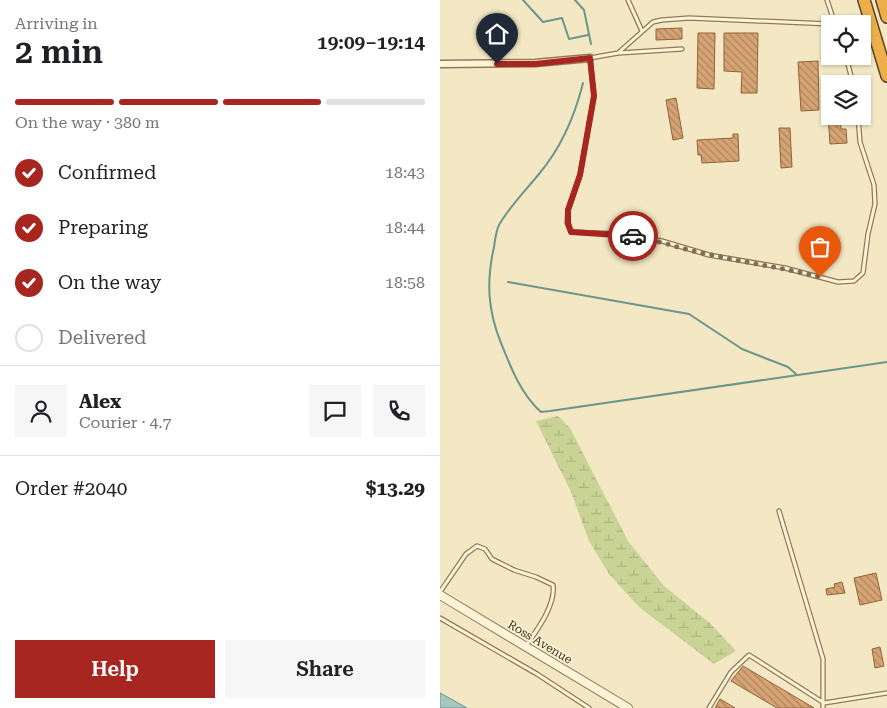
<!DOCTYPE html>
<meta charset="utf-8">
<style>
:root{--surface:#fff;--page:#f6f6f6;--text:#202124;--muted:#757577;--line:#e0e0e0;--accent:#a7261f}
body{margin:0;font-family:"Roboto Serif",serif;background:var(--page);color:var(--text);height:100vh;display:flex;flex-direction:column;font-size:19px;white-space:nowrap}
*{box-sizing:border-box;margin:0}
p{font-size:16px;color:var(--muted)}
.icon{flex:none;width:28px;height:28px;fill:none;stroke:currentColor;stroke-width:2;stroke-linecap:round;stroke-linejoin:round}
.map{position:relative;flex:1;overflow:hidden}
.drawer{display:flex;flex-direction:column;background:var(--surface);width:440px}
.drawer>*{flex:none}
.tools{position:absolute;left:381px;top:15px;display:grid;gap:10px}
.tools a{display:grid;place-items:center;width:50px;height:50px;border-radius:0px;background:var(--surface);box-shadow:0 1px 4px #0004;font-size:25px}
.pin{position:absolute;display:grid;place-items:center;width:42px;height:42px;color:#fff;margin:-51px -21px;border-radius:50% 50% 50% 0;rotate:-45deg;box-shadow:0 0 5px #0007}
.pin .icon{rotate:45deg}
.courier{position:absolute;display:grid;place-items:center;width:50px;height:50px;margin:-25px;border:4px solid #a7261f;border-radius:50%;background:#fff;color:#222;box-shadow:0 1px 6px #0007}
.summary em{font-style:normal;font-weight:600}
.summary div{display:flex;flex-direction:column-reverse}
.summary{display:flex;align-items:center;justify-content:space-between;height:85px;padding:0 15px}
h1{font-size:32px;font-weight:600;line-height:38px}
.bar{display:grid;grid-template-columns:repeat(4,1fr);gap:8px 5px;align-content:center;height:60px;padding:0 15px}
.bar i{height:6px;border-radius:4px;background:var(--line)}
.bar .on{background:var(--accent)}
.bar p{grid-column:span 4}
.line{display:flex;align-items:center;gap:12px;padding:0 15px;border-top:1px solid var(--line)}
.line div{flex:1}
.round{display:grid;place-items:center;flex:none;width:52px;height:52px;border-radius:0px;background:var(--page)}
ol{padding:0 15px;list-style:none}
li{display:flex;align-items:center;gap:15px;height:55px}
li p{margin-inline-start:auto}
li .icon{padding:5px;border-radius:50%;background:var(--accent);color:#fff;stroke-width:4}
li:last-child{color:var(--muted)}
li i{width:28px;height:28px;border:2px solid var(--line);border-radius:50%}
.primary-button{display:flex;gap:10px;margin-top:auto;padding:10px 15px}
.primary-button a{flex:1;height:58px;border-radius:0px;background:var(--accent);color:#fff;font-size:20px;font-weight:600;line-height:58px;text-align:center}
.primary-button a+a{background:var(--page);color:var(--text)}
main{display:flex;flex:1;min-height:0}
.map>svg:first-child{display:block}
.wetland{fill:url(#wetland-marsh)}
.water{fill:#a6c6be;stroke:#6b968e}
.lines{fill:none;stroke-linecap:round;stroke-linejoin:round}
.stream{stroke:#6b968e;stroke-width:2}
.building{fill:url(#building-back-hatch);stroke:#93623a}
.service-casing{stroke:#917957;stroke-width:5.5}
.minor-casing{stroke:#917957;stroke-width:9}
.tertiary-casing{stroke:#917957;stroke-width:10}
.motorway-casing{stroke:#5e462c;stroke-width:14}
.service{stroke:#fdf4d8;stroke-width:3}
.minor{stroke:#fdf4d8;stroke-width:6}
.tertiary{stroke:#fdf4d8;stroke-width:8}
.motorway{stroke:#ecaf4a;stroke-width:11}
.done{stroke:#7e7057;stroke-width:5;stroke-dasharray:0 9}
.route{stroke:#a7261f;stroke-width:6}
.labels{text-anchor:middle;dominant-baseline:central;stroke-width:4;stroke-linejoin:round;paint-order:stroke}
.street-label{font-size:12px;fill:#3f2f1d;stroke:#faf1d4}
</style>
<main>
<section class="drawer">
<div class="summary"><div><h1>2 min</h1><p>Arriving in</p></div><em>19:09–19:14</em></div>
<div class="bar"><i class="on"></i><i class="on"></i><i class="on"></i><i></i><p>On the way · 380 m</p></div>
<ol>
<li><svg class="icon" aria-label="check" viewBox="0 0 24 24"><path d="M5 12l5 5 9-10"/></svg>Confirmed<p>18:43</p></li>
<li><svg class="icon" aria-label="check" viewBox="0 0 24 24"><path d="M5 12l5 5 9-10"/></svg>Preparing<p>18:44</p></li>
<li><svg class="icon" aria-label="check" viewBox="0 0 24 24"><path d="M5 12l5 5 9-10"/></svg>On the way<p>18:58</p></li>
<li><i></i>Delivered</li>
</ol>
<div class="line" style="height:90px"><a class="round"><svg class="icon" aria-label="person" viewBox="0 0 24 24"><circle cx="12" cy="8" r="4"/><path d="M4 21q1-7 8-7t8 7"/></svg></a><div><b>Alex</b><p>Courier · 4.7</p></div><a class="round"><svg class="icon" aria-label="chat" viewBox="0 0 24 24"><path d="M4 5h16v11H9l-5 4z"/></svg></a><a class="round"><svg class="icon" aria-label="phone" viewBox="0 0 24 24"><path d="M5 4h4l2 5-3 2q2 4 5 5l2-3 5 2v4C11 20 4 13 5 4z"/></svg></a></div>
<div class="line" style="height:65px"><div>Order #2040</div><b>$13.29</b></div>
<div class="primary-button"><a>Help</a><a>Share</a></div>
</section>
<div class="map">
<svg width="447" height="708" viewBox="0 0 447 708">
<defs>
<pattern id="wetland-marsh" width="20" height="14" patternUnits="userSpaceOnUse" patternTransform="scale(1.25)"><rect width="20" height="14" fill="#c8d395"/><path d="M1 5h8M5 5V1M11 12h8M15 12V8" fill="none" stroke="#adb580"/></pattern>
<pattern id="building-back-hatch" width="6" height="6" patternUnits="userSpaceOnUse" patternTransform="scale(1.25)"><rect width="6" height="6" fill="#d6a374"/><path d="M-1 5l2 2M0 0l6 6M5-1l2 2" fill="none" stroke="#af855f"/></pattern>
</defs>
<rect width="100%" height="100%" fill="#f3e8c3"/>
<path class="wetland" d="M118,416L130,428L188,541L224,586L270,623L296,651L274,664L199,607L169,574L149,541L131,492L96,421Z"/>
<path class="water" d="M0,693L2,694L27,708H0Z"/>
<g class="lines">
<path class="stream" d="M83,0L103,22L122,18L129,39L148,35
M135,0L144,10L151,44
M143,83C135,115 120,149 99,174C85,191 70,206 59,225C56,231 55,240 54,247C46,282 48,311 61,343C71,368 81,394 101,412L110,411L447,362
M68,282L249,314L302,349L348,367L356,374"/>
</g>
<path class="building" d="M242,28V39L216,40V29Z
M258,33H275L274,89L257,88Z
M284,33H318L317,93H301L302,72L284,71Z
M378,61L379,110L361,111L358,62Z
M236,98L243,138L233,140L226,100Z
M388,116H400L401,129H406L407,143L390,144Z
M339,128H350L352,167L341,168Z
M293,134H298L299,161L262,163L261,155H258L257,140L293,138Z
M436,573L442,600L420,605L414,578Z
M402,582L405,593L387,595L386,589L395,587L394,584Z
M440,647L444,666L435,668L432,649Z
M303,666L374,708H337L291,681Z
M280,699L295,708H275Z"/>
<g class="lines">
<g class="service-casing">
<path id="service" d="M188,0L202,31
M387,0L395,24
M390,24L249,18L222,20L213,22L178,53L150,58L154,96L140,175L128,210L127,223L131,232L184,234L222,241L269,255L345,268L398,282L414,281L423,273L428,234L435,204L434,185L420,142L418,116
M179,53L242,49
M406,56L413,84
M339,511L383,659V708
M0,592L26,554L37,546L45,549L52,559L74,570L96,577L113,585C116,605 97,630 86,646
M0,618L97,674L149,708
M269,708L291,672L309,655L384,703L447,693"/>
</g>
<g class="minor-casing">
<path id="minor" d="M0,64L95,63L150,58"/>
</g>
<g class="tertiary-casing">
<path id="tertiary" d="M0,595L188,708"/>
</g>
<g class="motorway-casing">
<path id="motorway" d="M424,0L447,76
M442,0L447,17"/>
</g>
<use href="#service" class="service"/>
<use href="#minor" class="minor"/>
<use href="#tertiary" class="tertiary"/>
<use href="#motorway" class="motorway"/>
</g>
<g class="lines">
<path class="done" d="M193,236C220,241 245,250 272,255C308,263 344,268 380,277"/>
<path class="route" d="M57,64H95L150,58L154,96L140,175L128,210V223L131,232L193,236"/>
</g>
<g class="labels">
<g class="street-label">
<text transform="translate(100 642) rotate(31)">Ross Avenue</text>
</g>
</g>
</svg>
<div class="tools">
<a><svg class="icon" aria-label="locate" viewBox="0 0 24 24"><circle cx="12" cy="12" r="6"/><path d="M12 2v4M12 18v4M2 12h4M18 12h4"/></svg></a>
<a><svg class="icon" aria-label="layers" viewBox="0 0 24 24"><path d="M12 4l9 5-9 5-9-5zM3 14l9 5 9-5"/></svg></a>
</div>
<div class="pin" style="left:380px;top:277px;background:#ea580c"><svg class="icon" aria-label="bag" viewBox="0 0 24 24"><path d="M5 8h14l-1 12H6zM9 8a3 3 0 0 1 6 0"/></svg></div>
<div class="pin" style="left:57px;top:64px;background:#1f2937"><svg class="icon" aria-label="home" viewBox="0 0 24 24"><path d="M3 11l9-7 9 7M6 9v11h12V9"/></svg></div>
<div class="courier" style="left:193px;top:236px"><svg class="icon" aria-label="car" viewBox="0 0 24 24"><path d="M5 17H2v-5l4-1 3-4h7l3 4 3 1v5h-3M9 17h6M6 11h13"/><circle cx="7" cy="17" r="2"/><circle cx="17" cy="17" r="2"/></svg></div>
</div>
</main>
